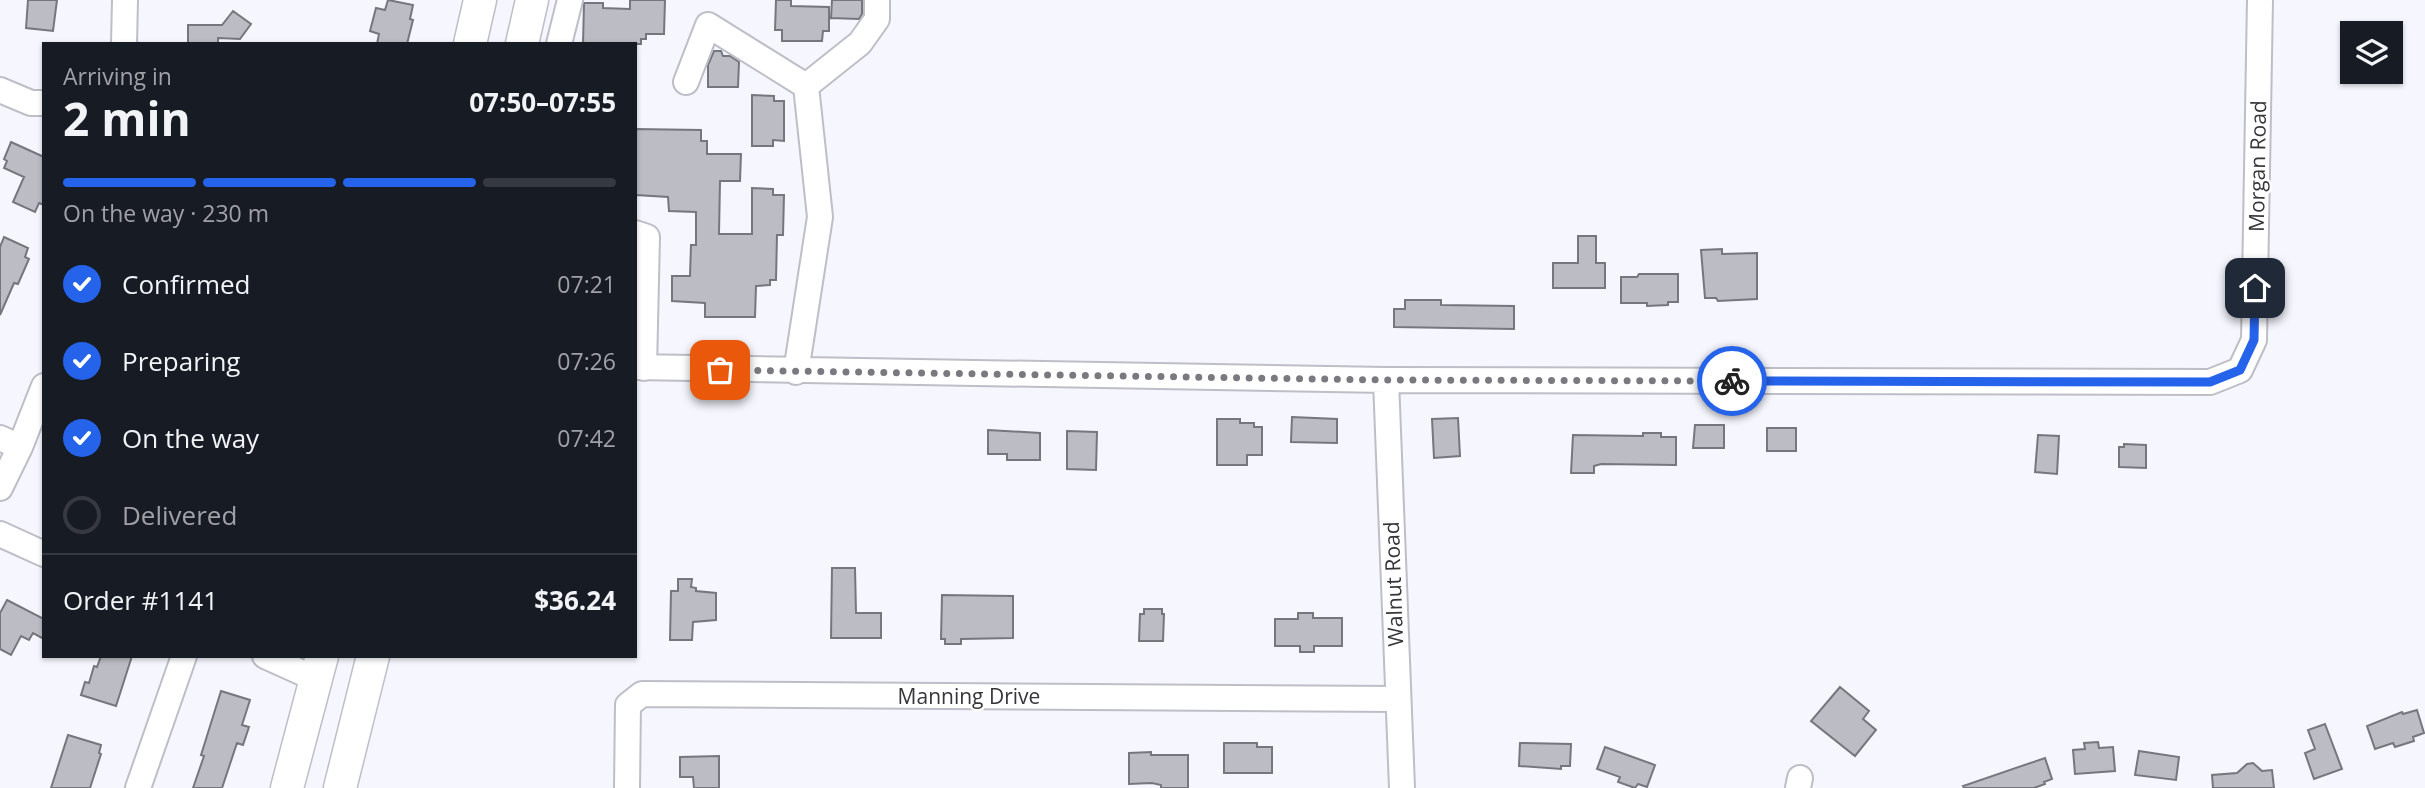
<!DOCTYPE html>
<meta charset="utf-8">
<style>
:root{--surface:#171b24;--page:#20242c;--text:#f1f3f6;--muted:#9ea1a6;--line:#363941;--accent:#2563eb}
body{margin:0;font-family:"Open Sans",sans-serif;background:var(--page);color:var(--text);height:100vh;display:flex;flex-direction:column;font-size:26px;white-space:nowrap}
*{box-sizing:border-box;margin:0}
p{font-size:23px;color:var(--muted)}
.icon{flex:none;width:38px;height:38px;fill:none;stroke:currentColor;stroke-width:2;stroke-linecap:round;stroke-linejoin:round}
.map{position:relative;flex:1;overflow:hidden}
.drawer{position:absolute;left:42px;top:42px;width:595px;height:616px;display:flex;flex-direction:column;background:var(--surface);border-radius:0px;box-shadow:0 2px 5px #0004}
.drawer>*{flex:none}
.fabs{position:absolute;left:2340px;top:21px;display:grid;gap:14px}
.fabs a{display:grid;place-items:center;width:63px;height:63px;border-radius:0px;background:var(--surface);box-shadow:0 2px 5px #0004;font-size:35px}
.pin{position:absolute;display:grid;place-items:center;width:60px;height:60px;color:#fff;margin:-30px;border-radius:14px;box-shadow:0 4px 10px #0006}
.courier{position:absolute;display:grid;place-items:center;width:70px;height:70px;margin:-35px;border:5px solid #2563eb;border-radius:50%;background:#fff;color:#222;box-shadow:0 2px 9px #0007}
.head em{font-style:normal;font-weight:700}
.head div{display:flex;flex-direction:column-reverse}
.head{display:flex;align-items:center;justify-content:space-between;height:119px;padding:0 21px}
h1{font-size:46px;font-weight:700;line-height:52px}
.bar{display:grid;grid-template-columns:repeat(4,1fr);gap:10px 7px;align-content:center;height:84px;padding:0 21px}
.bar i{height:9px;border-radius:5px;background:var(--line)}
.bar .active{background:var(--accent)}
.bar p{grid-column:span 4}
.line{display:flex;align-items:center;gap:18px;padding:0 21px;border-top:2px solid var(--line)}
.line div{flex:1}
ol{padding:0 21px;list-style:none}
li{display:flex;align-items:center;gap:21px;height:77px}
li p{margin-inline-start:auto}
li .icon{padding:7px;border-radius:50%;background:var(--accent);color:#fff;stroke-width:4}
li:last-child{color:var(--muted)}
li i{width:38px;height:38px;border:4px solid var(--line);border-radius:50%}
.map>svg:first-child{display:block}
.building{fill:#bcbcc5;stroke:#76767e;stroke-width:2}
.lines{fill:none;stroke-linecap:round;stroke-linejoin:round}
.minor-casing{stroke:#bebec8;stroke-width:28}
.major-casing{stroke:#bebec8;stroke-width:35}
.minor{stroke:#fff;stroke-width:24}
.major{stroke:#fff;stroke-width:32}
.done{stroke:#79797f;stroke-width:7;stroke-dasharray:0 12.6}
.route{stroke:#2563eb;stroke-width:9}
.labels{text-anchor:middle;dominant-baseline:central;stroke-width:5;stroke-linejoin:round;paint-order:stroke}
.street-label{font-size:21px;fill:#36363a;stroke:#fff}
</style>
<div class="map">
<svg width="2425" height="788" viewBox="0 0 2425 788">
<rect width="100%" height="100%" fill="#f6f6fe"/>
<path class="building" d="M28,0H57L53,31L26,28Z
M388,0L413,5L410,19L413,20L407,44H377L379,34L370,31L376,8L385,10Z
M630,0H665L664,34H646V39H641V44H583L584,3H603V8L630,9Z
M776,0H791V6L829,7V31H823L822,41H782V30H775Z
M832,0H862V14L859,19L831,18Z
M233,11L251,24L240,39L218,38V44H188V25H222Z
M714,51H721L723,56H730L739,62L738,87H708V65Z
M752,95L774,96V101H784V141L773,140V146H752Z
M635,129L701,130V141H707V154H741L740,181H720L719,234H752V188L773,189V195H784L783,235H777L776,280H770V285L756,286L755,317H705V303L672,301V276H690L691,245H696V212L669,211L668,197L636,195Z
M11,142L44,157V205L39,203L35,212L13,202L24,177L4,168L7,161L4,159Z
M1578,236H1596V263H1605V288H1553V263H1578Z
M4,237L28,248L25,257L29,259L18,284L14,283L0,315V247Z
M1722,249V254L1757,253V299L1718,301L1716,298H1705L1701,250Z
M1639,274H1678V302H1668V305L1647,306V303H1621V277H1637Z
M1405,300H1441V305L1514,306V329L1394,327V309H1405Z
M1292,417L1337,419V443L1291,442Z
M1458,418L1460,456L1434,458L1432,419Z
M1217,419H1240V423H1254V427H1262V455H1247V465H1217Z
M1695,425H1724V448H1693Z
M1767,428H1796V451H1767Z
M988,430L1040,433V460H1007V454H988Z
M1067,431L1097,432L1096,470L1067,469Z
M1643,433H1661V437H1676V465L1601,464L1594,466V473H1571L1573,435L1643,436Z
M2038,435L2059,436L2057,474L2035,472Z
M2124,444L2146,445V468L2119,467V447H2124Z
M832,568H855L856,613H881V638H831Z
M678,579H692L691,587L696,588V591L716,593V620L693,622L692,640H670L671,591H678Z
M942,595L1013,596V638L961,639V644H945V639H941Z
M7,600L44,619V639L33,633L29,640L21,636L11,655L0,649V613Z
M1144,609H1162V614H1164L1163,641H1139L1140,614H1144Z
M1298,613H1313V618H1342V646H1314V652H1300V646H1275V619H1298Z
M101,656H132L116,706L81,695L85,682L89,683L94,666L97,667Z
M1840,687L1869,711L1863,719L1876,730L1855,756L1811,721Z
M221,691L250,700L242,725L249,727L243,745L237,743L222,788H193L204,756L201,755Z
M2417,710L2424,733L2413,737L2414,741L2395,747L2393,743L2375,749L2367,726L2402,712L2403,714Z
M2325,724L2342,769L2314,779L2305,753L2315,749L2308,730Z
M68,735L101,745L99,753L101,754L90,788H51Z
M2098,742L2099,748L2113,747L2115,771L2075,774L2073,750L2085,749L2084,743Z
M1224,743H1257V747H1272V773H1224Z
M1520,743L1571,744L1570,766H1561V769L1519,766Z
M1605,747L1655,765L1647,787L1638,784L1635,788L1618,782L1620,777L1597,769Z
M2139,751L2179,757L2176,780L2135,775Z
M1151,752V755H1188V788H1161V785L1152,783L1129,784V753Z
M719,756V788H694L693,777H680V757Z
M2045,758L2052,779L2044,782L2045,784L2034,788H1964L1963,786Z
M2253,763L2262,771L2272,770L2274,788H2213L2212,775L2237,773L2247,764Z"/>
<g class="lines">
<g class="minor-casing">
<path id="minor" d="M124,44L125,0
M559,44L570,0
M686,82L708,25L806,86
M806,86L860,43L877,19V0
M0,90L31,103H44
M635,233L647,237L644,368
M635,367L1386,380L2210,382L2240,370L2254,340L2260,0
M796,372L820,217L806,86
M1386,380L1402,788
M0,438L20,447
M0,488L20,447L44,386
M0,534L44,554
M265,656L316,679
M138,788L184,656
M627,788L628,705L642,694L1398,699
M1798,788L1800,778"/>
</g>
<g class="major-casing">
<path id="major" d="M470,44L480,0
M522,44L532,0
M287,788L322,656
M340,788L373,656"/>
</g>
<use href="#minor" class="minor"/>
<use href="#major" class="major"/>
</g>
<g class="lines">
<path class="done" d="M720,370L1386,380L1732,381"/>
<path class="route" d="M1732,381L2210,382L2240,370L2254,340L2255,288"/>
</g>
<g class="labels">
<g class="street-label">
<text transform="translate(2257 166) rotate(-89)">Morgan Road</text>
<text transform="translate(1393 584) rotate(-92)">Walnut Road</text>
<text x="969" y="696">Manning Drive</text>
</g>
</g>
</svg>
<div class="fabs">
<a><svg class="icon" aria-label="layers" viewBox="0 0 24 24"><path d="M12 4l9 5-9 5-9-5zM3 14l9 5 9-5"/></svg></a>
</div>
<div class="pin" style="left:720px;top:370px;background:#ea580c"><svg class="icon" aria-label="bag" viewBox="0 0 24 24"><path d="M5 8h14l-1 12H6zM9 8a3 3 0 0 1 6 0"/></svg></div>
<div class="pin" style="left:2255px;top:288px;background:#1f2937"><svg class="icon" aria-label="home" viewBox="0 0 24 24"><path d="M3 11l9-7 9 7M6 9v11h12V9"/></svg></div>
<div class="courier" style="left:1732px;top:381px"><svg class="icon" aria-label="bike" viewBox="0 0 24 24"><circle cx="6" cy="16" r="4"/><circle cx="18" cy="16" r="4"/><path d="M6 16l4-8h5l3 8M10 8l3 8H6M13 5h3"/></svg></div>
<section class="drawer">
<div class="head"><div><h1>2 min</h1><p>Arriving in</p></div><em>07:50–07:55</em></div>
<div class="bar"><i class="active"></i><i class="active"></i><i class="active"></i><i></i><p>On the way · 230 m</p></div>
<ol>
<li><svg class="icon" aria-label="check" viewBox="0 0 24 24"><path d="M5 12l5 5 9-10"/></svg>Confirmed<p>07:21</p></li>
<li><svg class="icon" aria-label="check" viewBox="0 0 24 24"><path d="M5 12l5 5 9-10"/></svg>Preparing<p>07:26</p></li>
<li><svg class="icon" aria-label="check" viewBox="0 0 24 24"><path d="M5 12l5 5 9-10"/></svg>On the way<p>07:42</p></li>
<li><i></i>Delivered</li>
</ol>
<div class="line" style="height:91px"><div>Order #1141</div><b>$36.24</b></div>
</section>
</div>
